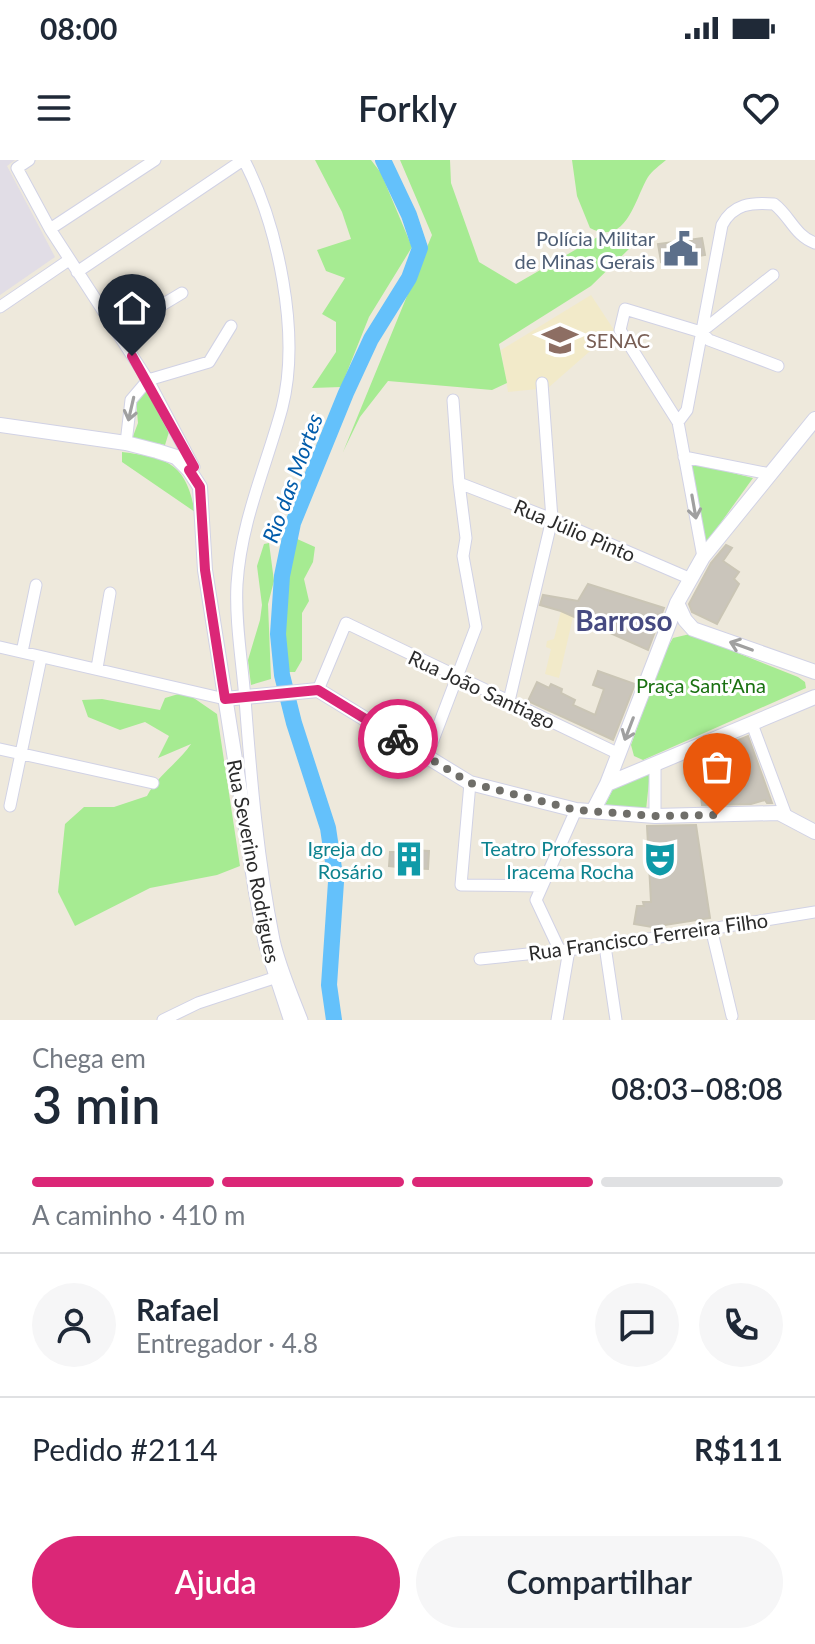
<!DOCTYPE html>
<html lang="pt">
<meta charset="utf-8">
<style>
:root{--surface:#fff;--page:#f6f6f7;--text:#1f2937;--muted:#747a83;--line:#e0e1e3;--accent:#db2777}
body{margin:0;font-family:Lato,sans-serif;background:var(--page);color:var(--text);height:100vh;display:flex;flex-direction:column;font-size:30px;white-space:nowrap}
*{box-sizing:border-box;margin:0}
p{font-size:26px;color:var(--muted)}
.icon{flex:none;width:44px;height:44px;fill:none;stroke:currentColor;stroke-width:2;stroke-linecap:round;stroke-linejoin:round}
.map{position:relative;height:860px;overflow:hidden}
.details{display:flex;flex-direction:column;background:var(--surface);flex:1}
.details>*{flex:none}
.pin{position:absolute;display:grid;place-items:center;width:68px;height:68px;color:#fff;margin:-82px -34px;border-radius:50% 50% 50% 0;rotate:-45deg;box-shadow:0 0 8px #0007}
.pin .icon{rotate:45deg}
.courier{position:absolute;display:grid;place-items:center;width:80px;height:80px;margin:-40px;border:6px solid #db2777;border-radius:50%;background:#fff;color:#222;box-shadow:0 2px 10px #0007}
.headline em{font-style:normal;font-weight:600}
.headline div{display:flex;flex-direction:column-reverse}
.headline{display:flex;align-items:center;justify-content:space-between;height:136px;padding:0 32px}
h1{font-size:52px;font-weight:600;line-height:60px}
.bar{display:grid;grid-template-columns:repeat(4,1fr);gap:12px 8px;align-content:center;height:96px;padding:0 32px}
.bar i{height:10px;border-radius:6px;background:var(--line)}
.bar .current{background:var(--accent)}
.bar p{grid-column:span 4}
.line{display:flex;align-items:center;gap:20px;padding:0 32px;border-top:2px solid var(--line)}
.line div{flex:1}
.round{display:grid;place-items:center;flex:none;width:84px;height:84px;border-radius:42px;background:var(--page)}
.cta{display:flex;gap:16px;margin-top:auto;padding:16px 32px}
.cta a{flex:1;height:92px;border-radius:48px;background:var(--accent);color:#fff;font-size:32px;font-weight:600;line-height:92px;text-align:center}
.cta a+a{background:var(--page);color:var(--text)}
.status{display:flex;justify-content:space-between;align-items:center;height:56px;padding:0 40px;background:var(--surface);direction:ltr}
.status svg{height:22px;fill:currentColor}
header{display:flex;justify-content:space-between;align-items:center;height:104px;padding:0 32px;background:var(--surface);font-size:36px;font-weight:600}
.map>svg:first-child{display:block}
.industrial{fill:#e1dde6}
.education{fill:#f2eac9}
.green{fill:#a6eb92}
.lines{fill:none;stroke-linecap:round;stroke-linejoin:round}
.river{stroke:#64c1fb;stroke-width:16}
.building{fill:#cac5bb;stroke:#cac5b5;stroke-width:2}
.street-casing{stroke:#d1d2e5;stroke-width:13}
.secondary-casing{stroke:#d1d2e5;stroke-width:16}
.street{stroke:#fff;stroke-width:11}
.secondary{stroke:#fff;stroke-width:14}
.oneway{stroke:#a0a0a0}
.done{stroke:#6f6e69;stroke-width:8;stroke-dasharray:0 14.4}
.route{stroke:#db2777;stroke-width:10}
.labels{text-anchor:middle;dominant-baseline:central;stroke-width:6;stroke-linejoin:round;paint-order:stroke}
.service-label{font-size:20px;fill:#4e5e75;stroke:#fff;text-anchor:end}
.education-label{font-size:20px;fill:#785e54;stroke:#fff;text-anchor:start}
.street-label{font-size:20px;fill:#2b2b2b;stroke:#fff}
.park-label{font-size:20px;fill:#1a7112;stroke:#fff}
.culture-label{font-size:20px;fill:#0d838f;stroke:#fff;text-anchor:end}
.water-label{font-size:22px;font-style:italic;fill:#005baa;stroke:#fff}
.district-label{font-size:28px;font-weight:bold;fill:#464a81;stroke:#fff}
</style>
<div class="status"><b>08:00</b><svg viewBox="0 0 49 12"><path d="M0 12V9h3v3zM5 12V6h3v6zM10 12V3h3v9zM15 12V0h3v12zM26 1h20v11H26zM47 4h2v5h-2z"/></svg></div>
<header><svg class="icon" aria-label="menu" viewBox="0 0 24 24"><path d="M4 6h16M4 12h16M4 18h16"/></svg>Forkly<svg class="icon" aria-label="heart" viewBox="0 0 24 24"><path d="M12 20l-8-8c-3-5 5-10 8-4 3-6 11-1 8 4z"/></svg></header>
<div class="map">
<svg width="815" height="860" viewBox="0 0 815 860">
<rect width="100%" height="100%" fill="#eee9dc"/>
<path class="industrial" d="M0,0H15L7,6L55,97L0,135Z"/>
<path class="education" d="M591,135L614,170L548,228L508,232L501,190Z
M561,451L573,457L559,518L545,514L551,489L546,487L547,481L554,479Z"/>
<path class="green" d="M315,0H371L381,13L412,87L369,157L341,227L312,228L336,192V162L322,154L345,118L326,111L317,90L351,79L342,52Z
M400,0H450L451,23L479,102L516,124L601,75H612L631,87L591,126L499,184L507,223L492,230L388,221L360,257L343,292L432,75Z
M572,0H666C660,5 652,11 648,17C635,38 627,87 590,68L577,36Z
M147,229L155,238L169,272L165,285L132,279L138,263L136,240Z
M122,292C168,298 186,303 195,352L122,302Z
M688,302L753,318L704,386Z
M295,378L315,387L313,402L304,419L309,441L302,453V500L295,512H287C283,467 284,423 295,378Z
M269,383L274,421L268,444L271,519L251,525L248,500L260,460L262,445L257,406L264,384Z
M690,474L798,517L805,522L806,528L643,600L634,596L631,585L663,495L673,478Z
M185,532L217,554L240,706L217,715L150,728L75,766L58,732L65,664L84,647H114L147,636C158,615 178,603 191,584L158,598L169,576L145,562L120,570L88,557L82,540L102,539L160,550L165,538Z
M650,612L646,650L604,647L614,627Z"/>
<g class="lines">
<path class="river" d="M334,860L329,825L336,722L328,668L294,563L282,515L278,474L282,416L293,363L346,233L371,179L409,118L420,88L409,55L383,0"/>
</g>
<path class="building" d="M702,78L705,95L661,102L658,84Z
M726,385L732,388L723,401L739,412L734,419L739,424L717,464L692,452L689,444L711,403Z
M588,424L664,448L648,490L561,451L540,445L543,435L578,441Z
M598,511L635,524L613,580L528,541L537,522L549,528L551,524L562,529L561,533L575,540L573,545L595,555L604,529L593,525Z
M748,576L772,643H767L765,640L751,644L702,645L701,637L716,635L715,630L726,629L719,614L706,619L697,597Z
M696,665L710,758L652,767L634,764L637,746H644L643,742H651L647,666Z
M400,684H410V690L429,691L428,709L407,708V713L397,712L398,707L389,706L390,692H400Z"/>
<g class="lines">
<g class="street-casing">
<path id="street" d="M29,0L17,8L50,69L148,220L194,307L189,310
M244,0C278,66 301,174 282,248C266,307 241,361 237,424C235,461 242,501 245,539C251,619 258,701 274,780C280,807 292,834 302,860
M50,69L155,0
M77,112L243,0
M0,147L69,100
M117,172L182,133
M701,172L773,115
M148,220L209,202L231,166
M678,262L687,250L722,65C733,44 751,42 774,44C790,56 795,76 815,83
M126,283L131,240L148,220
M684,297L770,314
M459,323L552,359L691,419
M703,397L678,262L620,170L625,149L701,172L709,180L778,206
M0,487L225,539
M22,492L36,425
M97,508L110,433
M318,530L346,463L619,594
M509,541L552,359L542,223
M752,564L787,658
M0,589L153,623
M427,596L476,467L463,396L466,378L459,323L453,240
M470,623L461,725L542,726
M10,646L41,498
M655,656V605
M711,768L732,856
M605,786L616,860
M560,791L536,740L576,650
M480,799L605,786L815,752
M163,860L198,843L277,817
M557,860L569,790"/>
</g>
<g class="secondary-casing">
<path id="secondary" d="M0,265L126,283L157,291L176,297L189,310L200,327L205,410L256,732L266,784L291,860
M677,443L685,460L693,469L815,512
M225,539L318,530L470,623L576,650L655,656L779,653L815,672
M607,624L815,537
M593,651L607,624L677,443L703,397L815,259"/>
</g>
<use href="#street" class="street"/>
<use href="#secondary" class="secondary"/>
</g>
<defs><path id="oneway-shaft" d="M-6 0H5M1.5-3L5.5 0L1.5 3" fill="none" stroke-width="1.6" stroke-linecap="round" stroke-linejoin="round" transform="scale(2)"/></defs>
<g class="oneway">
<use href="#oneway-shaft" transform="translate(131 249) rotate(103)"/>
<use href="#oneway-shaft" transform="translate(694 347) rotate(80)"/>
<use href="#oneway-shaft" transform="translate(741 486) rotate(-160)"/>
<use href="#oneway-shaft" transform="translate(629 569) rotate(111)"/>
</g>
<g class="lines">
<path class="done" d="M398,579L470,623L576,650L655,656L717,655"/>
<path class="route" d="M132,196L194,307L189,310L200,327L205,410L225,539L318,530L398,579"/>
</g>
<defs>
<g id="civic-bare" transform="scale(2.76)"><path d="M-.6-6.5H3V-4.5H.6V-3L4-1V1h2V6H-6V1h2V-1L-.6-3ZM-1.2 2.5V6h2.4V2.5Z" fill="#5c6f8a" stroke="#fff" stroke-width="2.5" paint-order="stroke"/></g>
<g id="university-bare" transform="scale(2.76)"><path d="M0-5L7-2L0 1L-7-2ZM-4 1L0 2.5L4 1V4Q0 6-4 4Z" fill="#8d6e63" stroke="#fff" stroke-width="2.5" paint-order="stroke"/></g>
<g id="building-bare" transform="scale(2.76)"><path d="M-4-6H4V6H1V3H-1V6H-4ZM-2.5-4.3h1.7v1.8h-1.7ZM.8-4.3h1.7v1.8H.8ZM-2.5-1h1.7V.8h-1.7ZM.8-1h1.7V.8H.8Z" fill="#0f9aa8" stroke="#fff" stroke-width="2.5" paint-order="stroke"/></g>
<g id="theatre-bare" transform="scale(2.76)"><path d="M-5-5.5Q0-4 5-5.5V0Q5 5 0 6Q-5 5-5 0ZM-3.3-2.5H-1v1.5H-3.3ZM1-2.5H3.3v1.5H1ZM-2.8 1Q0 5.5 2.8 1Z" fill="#0f9aa8" stroke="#fff" stroke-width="2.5" paint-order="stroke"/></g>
</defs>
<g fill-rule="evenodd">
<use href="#civic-bare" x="681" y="89"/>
<use href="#university-bare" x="560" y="180"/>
<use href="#building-bare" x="409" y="699"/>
<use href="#theatre-bare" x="660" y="699"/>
</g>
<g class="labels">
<g class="service-label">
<text x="655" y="78">Polícia Militar<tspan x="655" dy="23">de Minas Gerais</tspan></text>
</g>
<g class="education-label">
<text x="586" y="180">SENAC</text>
</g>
<g class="street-label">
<text transform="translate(575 370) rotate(23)">Rua Júlio Pinto</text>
<text transform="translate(482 529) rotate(25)">Rua João Santiago</text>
<text transform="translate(254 701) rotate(79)">Rua Severino Rodrigues</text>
<text transform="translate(648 776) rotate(-8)">Rua Francisco Ferreira Filho</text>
</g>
<g class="park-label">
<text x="701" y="525">Praça Sant'Ana</text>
</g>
<g class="culture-label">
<text x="383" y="688">Igreja do<tspan x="383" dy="23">Rosário</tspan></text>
<text x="634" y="688">Teatro Professora<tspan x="634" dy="23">Iracema Rocha</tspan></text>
</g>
<g class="water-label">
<text transform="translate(292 318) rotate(-70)">Rio das Mortes</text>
</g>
<g class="district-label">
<text x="624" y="460">Barroso</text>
</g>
</g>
</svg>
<div class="pin" style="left:717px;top:655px;background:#ea580c"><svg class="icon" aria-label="bag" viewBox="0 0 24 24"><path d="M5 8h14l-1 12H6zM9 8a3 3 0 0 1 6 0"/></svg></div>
<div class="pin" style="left:132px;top:196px;background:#1f2937"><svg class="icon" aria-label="home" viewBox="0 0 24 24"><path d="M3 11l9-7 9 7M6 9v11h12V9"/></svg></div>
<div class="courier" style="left:398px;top:579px"><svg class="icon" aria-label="bike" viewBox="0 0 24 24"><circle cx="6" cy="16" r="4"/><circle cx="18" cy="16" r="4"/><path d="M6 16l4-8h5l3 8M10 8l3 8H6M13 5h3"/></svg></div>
</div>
<section class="details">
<div class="headline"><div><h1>3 min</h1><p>Chega em</p></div><em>08:03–08:08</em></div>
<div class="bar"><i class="current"></i><i class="current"></i><i class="current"></i><i></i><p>A caminho · 410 m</p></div>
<div class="line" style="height:144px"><a class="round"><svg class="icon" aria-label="person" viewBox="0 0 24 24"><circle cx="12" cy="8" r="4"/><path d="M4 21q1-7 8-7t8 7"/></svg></a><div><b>Rafael</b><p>Entregador · 4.8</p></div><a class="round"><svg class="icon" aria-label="chat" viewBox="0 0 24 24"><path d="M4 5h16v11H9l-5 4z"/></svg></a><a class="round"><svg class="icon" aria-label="phone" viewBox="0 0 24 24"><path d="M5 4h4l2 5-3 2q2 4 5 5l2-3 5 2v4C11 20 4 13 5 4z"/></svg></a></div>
<div class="line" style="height:104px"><div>Pedido #2114</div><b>R$111</b></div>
<div class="cta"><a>Ajuda</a><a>Compartilhar</a></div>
</section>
